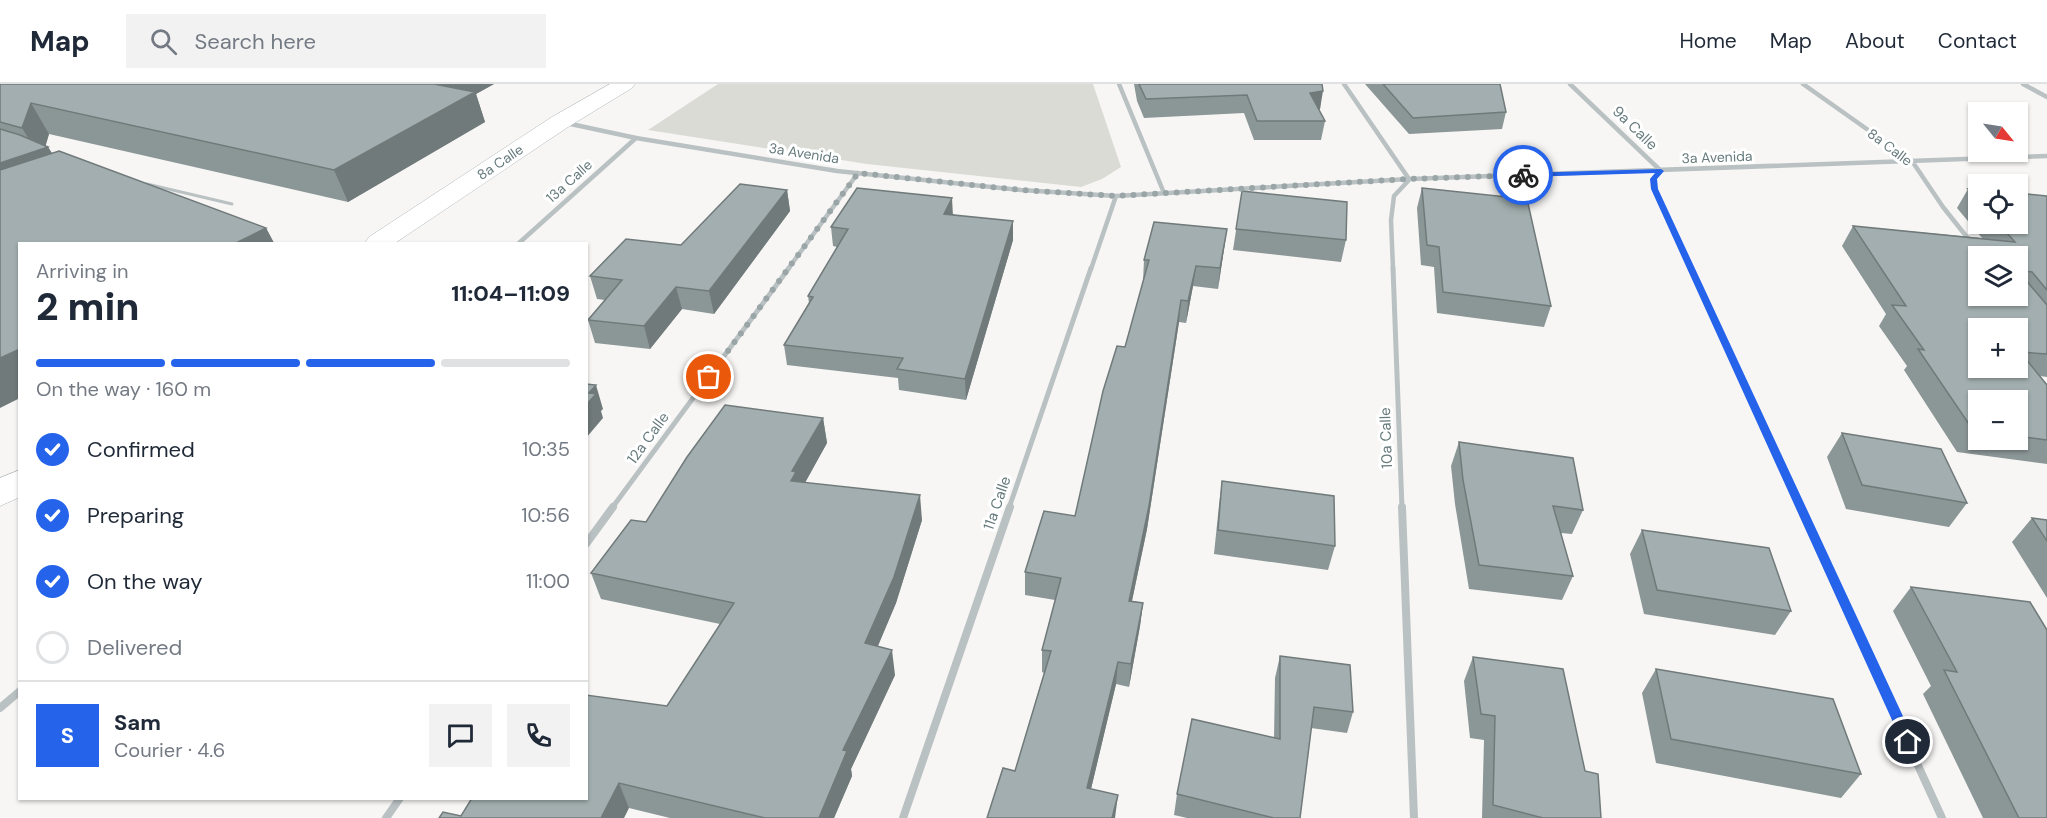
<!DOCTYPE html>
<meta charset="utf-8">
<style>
:root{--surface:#fff;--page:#f2f2f3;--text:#1f2937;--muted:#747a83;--line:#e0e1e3;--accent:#2563eb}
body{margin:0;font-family:"DM Sans",sans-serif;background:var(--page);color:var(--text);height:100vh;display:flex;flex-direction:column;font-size:22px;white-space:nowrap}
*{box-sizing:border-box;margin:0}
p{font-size:20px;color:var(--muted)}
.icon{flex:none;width:33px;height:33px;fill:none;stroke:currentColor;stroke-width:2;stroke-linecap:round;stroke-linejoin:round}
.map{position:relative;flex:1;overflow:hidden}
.side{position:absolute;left:18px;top:158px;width:570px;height:558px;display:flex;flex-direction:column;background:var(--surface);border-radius:0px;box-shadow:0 2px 4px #0004}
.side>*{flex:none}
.needle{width:39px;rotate:120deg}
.controls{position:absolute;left:1968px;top:18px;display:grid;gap:12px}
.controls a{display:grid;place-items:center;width:60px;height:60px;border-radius:0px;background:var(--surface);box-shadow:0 2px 4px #0004;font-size:30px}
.pin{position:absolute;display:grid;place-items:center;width:51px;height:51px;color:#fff;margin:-26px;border:3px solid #fff;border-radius:50%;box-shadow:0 2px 6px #0007}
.courier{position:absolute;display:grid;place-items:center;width:60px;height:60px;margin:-30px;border:4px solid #2563eb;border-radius:50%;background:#fff;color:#222;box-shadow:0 2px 8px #0007}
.summary em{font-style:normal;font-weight:800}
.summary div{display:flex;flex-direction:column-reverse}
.summary{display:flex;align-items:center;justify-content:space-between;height:102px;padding:0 18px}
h1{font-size:39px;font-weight:800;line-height:45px}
.bar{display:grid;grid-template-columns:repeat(4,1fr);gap:9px 6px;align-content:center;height:72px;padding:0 18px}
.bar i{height:8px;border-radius:4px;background:var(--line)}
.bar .on{background:var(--accent)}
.bar p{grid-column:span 4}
.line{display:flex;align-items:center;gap:15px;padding:0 18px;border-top:2px solid var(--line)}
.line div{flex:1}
.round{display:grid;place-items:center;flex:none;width:63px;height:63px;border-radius:0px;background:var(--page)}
ol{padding:0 18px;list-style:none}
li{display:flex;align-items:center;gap:18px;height:66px}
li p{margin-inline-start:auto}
li .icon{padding:6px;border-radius:50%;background:var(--accent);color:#fff;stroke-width:4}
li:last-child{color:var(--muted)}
li i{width:33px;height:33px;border:3px solid var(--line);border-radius:50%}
header{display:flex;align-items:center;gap:36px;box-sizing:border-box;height:84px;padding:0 30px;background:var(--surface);border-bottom:2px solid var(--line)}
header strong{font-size:28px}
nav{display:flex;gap:33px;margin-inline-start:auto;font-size:21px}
.search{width:420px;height:54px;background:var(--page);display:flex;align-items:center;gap:15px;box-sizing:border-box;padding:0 21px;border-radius:0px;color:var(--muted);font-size:22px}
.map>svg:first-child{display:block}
.green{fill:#dadbd4}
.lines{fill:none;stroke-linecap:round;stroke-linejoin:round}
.secondary-casing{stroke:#afb7b9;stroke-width:1}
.lane{stroke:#bac1c2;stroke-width:3}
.street-far2{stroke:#bac1c2;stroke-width:4.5}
.street-far1{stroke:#bac1c2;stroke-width:5}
.street{stroke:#bac1c2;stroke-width:8}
.secondary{fill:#fff;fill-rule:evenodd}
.wall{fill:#8b9696;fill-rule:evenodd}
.shaded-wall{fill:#717a7a}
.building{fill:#a2aeaf;stroke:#717a7a;stroke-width:1.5;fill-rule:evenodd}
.route{fill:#2563eb}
.done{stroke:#99a5a6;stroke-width:6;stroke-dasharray:0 10.8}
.labels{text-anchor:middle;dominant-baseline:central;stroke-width:6;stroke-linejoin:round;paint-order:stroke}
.far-street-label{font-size:14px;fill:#667a7c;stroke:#fff}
.street-label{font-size:15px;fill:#667a7c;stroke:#fff}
</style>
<header>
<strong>Map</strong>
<div class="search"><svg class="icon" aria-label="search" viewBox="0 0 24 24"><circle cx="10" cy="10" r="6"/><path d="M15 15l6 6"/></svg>Search here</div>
<nav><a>Home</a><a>Map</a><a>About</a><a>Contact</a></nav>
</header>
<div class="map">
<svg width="2047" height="734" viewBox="0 0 2047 734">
<rect width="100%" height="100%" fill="#f7f6f5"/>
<path class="green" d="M718,0H1093L1121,83L1102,95L1081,103L867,80L648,46Z"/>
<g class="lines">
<g class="secondary-casing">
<path id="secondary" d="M610,0H635L632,4L568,43L395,159H365L369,153L552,33Z
M20,386V413L0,422V394Z"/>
</g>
<path class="lane" d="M147,100L232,120"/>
<path class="street-far2" d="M1119,0L1164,109
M1344,0L1409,95
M1570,0L1661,87L1653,95L1654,105L1691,185
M1803,0L1912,77L1943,123L1970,157
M2023,0L2047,13
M566,39L636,54L837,87L1021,106L1116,112L1409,95L2047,72
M519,159L636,54
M788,185L858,89
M1091,185L1116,112
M1393,185L1391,136L1394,112L1409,96"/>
<path class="street-far1" d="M1393,184L1402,424
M1690,184L1800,424
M612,424L789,184
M1009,424L1091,184"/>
<path class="street" d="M1402,423L1414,734
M1800,423L1942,734
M586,460L613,423
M0,624L20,607
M386,734L400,714
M903,734L1010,423"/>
<use href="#secondary" class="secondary"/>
</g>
<path class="wall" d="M0,0H494L476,10L485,38L348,118L49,50L45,62L48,63L52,69L266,144L274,159H20L0,324Z
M1134,0H1322L1320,25L1319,26L1325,37L1321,56H1254L1244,29L1144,34L1137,17Z
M1365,0H1500L1506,28L1502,45L1409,50Z
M1422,104L1551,222L1544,243L1437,229L1434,183L1421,181L1417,124Z
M1968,105L1978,106V140H2018L2047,112V293L2040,292L2047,301V380L1957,368L1904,286L1907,282L1879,242L1886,230L1842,162L1853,142L1982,154L1957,124ZM1978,316H2018V356H1978Z
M787,106L790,127L714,230L682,225L650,265L595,259L588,236L605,216L597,215L590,192L681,161Z
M1242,107L1346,156L1341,178L1233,166Z
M953,130L1013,156L966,316L899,306L898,294L787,281L784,261L809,219L808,212L837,163L833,162L831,143Z
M1227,145L1218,205L1193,202L1186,239L1179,238L1147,445L1132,517L1143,519L1140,542L1129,603L1116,600L1091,705L1015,687L1044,589L1042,588V566L1055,516L1025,511V488L1075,432L1125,263L1143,197L1144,176Z
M823,334L827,359L805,398L922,436L896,519L878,562L895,591L851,685L852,692L834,734H670L629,724L461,732L667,622L720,540L601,515L591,489L646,438Z
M1842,349L1967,419L1949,443L1846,425L1827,373Z
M1459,358L1583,426L1572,450L1561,449L1573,492L1562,516L1469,505L1455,420L1451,382Z
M1222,397L1335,462L1328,486L1214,470L1219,421Z
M2032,434L2047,436V514L2012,458Z
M1642,446L1791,527L1775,551L1644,530L1630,470Z
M1911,503L2047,734H1983L1923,610L1931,602L1893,527Z
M1280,572L1353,628L1347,649L1311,644L1300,734H1187L1174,731L1177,710L1274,654L1275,594Z
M1473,573L1585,687L1601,734H1482L1484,656L1470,654L1464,597Z
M1656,585L1861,690L1841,714L1656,679L1642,609Z"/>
<path class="shaded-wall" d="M429,0H494L476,10L485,38L348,118L334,86Z
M1323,7L1320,25L1307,27L1310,9Z
M31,19L49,50L45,64L48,63L67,95L0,118V79L36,67L22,44Z
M787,106L790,127L714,230L709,207Z
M952,114L953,132L944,130Z
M1013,137V156L966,316L965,295Z
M266,144L274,159H236Z
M1227,145L1218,205L1220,184Z
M1196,182L1193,202L1186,239L1188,217Z
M676,203L682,225L650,265L644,242Z
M1181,216L1179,238L1147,445L1127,540L1129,517Z
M20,265V314L0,324V274Z
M596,301L603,325L601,327L603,334L586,354V321L589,309Z
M823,334L827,359L800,408L791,397L792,387Z
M920,411L922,436L896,519L868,585L865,559Z
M1143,519L1140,542L1129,603L1131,580Z
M892,566L895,591L851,685L852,692L834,734H819L843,666Z
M1118,578L1116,600L1086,726L1087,704Z
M619,699L629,724L624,734H601Z
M1118,711L1115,734H1112Z"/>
<path class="building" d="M0,0H434L475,8L334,86L31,19L22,44L0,38Z
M1139,0H1322L1323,7L1310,9L1325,37H1257L1247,11L1146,15Z
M1383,0H1500L1506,28L1413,34Z
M0,45L20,51L48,63L0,79Z
M59,67L266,144L236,159H20V265L0,274V86Z
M740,100L787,106L709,207L676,203L644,242L588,236L622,196L590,192L626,155L681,161Z
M857,104L952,114L944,130L1013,137L965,295L897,285L903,274L784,261L813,213L808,212L848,145L831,143Z
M1422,104L1527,115L1551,222L1443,208L1439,163L1427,161Z
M1968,105L1978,106V116Z
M1242,107L1347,118L1346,156L1236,145Z
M2018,109L2047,112V206L2032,188L2025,187L2024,194L2047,221V270L2020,268L2047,301V356L2018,352V316H1978V347L1973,346L1918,265L1924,266L1892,221L1906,222L1853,142L2015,158L1999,140H2018ZM1978,172H2018V212H1978ZM1978,244H2018V284H1978Z
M1154,138L1227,145L1220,184L1196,182L1188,217L1181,216L1149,422L1129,517L1143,519L1131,580L1118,578L1087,704L1118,711L1112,734H987L1003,684L1015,687L1051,567L1042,566L1061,494L1025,488L1044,427L1075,432L1103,307L1117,262L1125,263L1149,176H1144Z
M586,300L596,301L589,309L596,310L586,321Z
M725,321L823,334L792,387L796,388L791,397L920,411L894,493L865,559L892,566L843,666L847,667L819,734H765L619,699L601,734H439L443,728L461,732L472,714H586V611L667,622L734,519L591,489L631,436L646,438L687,373Z
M1842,349L1941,365L1967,419L1862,401Z
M1459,358L1573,374L1583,426L1553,422L1573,492L1479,481L1463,396Z
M1222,397L1334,412L1335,462L1218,446Z
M2032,434L2047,436V457Z
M1642,446L1769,464L1791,527L1657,506Z
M1911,503L2030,518L2047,546V734H2019L1944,586L1957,588Z
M1280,572L1350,581L1353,628L1314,623L1300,734H1274L1177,710L1192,635L1280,655Z
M1473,573L1563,585L1585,687L1598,690L1601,734H1543L1493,721L1495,632L1481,630Z
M1656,585L1833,615L1861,690L1671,655Z"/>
<path class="route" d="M1661,85L1664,87L1657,95L1658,105L1915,658L1913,662L1908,664L1902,658L1651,105L1650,95L1655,89L1523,93L1519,91L1523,89Z"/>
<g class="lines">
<path class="done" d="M709,293L858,89L1021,106L1116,112L1409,95L1523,91"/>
</g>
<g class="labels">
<g class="far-street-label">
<text transform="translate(1890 63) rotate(37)">8a Calle</text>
<text transform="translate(804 69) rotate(9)">3a Avenida</text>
<text transform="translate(1717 73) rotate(-2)">3a Avenida</text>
<text transform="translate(500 78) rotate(-34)">8a Calle</text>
<text transform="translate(569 97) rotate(-42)">13a Calle</text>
</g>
<g class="street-label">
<text transform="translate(1635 44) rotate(44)">9a Calle</text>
<text transform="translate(648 354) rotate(-54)">12a Calle</text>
<text transform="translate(1386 354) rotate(-92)">10a Calle</text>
<text transform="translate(997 419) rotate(-71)">11a Calle</text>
</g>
</g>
</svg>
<div class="controls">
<a><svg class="needle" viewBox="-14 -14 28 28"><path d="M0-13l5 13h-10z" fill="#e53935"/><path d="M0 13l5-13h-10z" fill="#747a83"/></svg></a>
<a><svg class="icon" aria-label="locate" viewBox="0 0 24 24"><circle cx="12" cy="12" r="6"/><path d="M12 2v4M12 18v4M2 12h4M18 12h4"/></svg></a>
<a><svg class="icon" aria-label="layers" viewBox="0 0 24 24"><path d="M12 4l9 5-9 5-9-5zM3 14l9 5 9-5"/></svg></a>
<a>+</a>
<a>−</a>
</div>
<div class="pin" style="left:709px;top:293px;background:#ea580c"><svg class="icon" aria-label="bag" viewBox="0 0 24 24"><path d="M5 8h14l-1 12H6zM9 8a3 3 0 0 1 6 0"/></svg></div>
<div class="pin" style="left:1908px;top:658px;background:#1f2937"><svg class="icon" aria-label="home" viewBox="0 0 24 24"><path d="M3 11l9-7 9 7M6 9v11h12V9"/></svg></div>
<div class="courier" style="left:1523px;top:91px"><svg class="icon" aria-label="bike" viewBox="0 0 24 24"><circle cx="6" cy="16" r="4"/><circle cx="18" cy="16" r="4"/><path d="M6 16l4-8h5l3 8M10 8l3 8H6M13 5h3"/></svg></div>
<section class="side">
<div class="summary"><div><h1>2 min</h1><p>Arriving in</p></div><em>11:04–11:09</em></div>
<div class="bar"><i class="on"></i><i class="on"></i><i class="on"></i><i></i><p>On the way · 160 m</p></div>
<ol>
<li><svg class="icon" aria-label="check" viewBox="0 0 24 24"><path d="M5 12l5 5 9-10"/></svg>Confirmed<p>10:35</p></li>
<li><svg class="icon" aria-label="check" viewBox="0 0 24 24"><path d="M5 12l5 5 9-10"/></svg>Preparing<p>10:56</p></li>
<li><svg class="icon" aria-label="check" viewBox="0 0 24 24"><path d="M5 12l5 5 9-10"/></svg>On the way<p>11:00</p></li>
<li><i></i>Delivered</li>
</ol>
<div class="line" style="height:108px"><b class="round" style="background:var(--accent);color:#fff">S</b><div><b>Sam</b><p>Courier · 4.6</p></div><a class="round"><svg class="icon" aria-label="chat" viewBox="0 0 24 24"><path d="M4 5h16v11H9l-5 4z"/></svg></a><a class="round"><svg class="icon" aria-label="phone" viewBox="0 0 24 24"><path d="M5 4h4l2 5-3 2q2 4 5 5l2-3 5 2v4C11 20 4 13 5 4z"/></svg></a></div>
</section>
</div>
